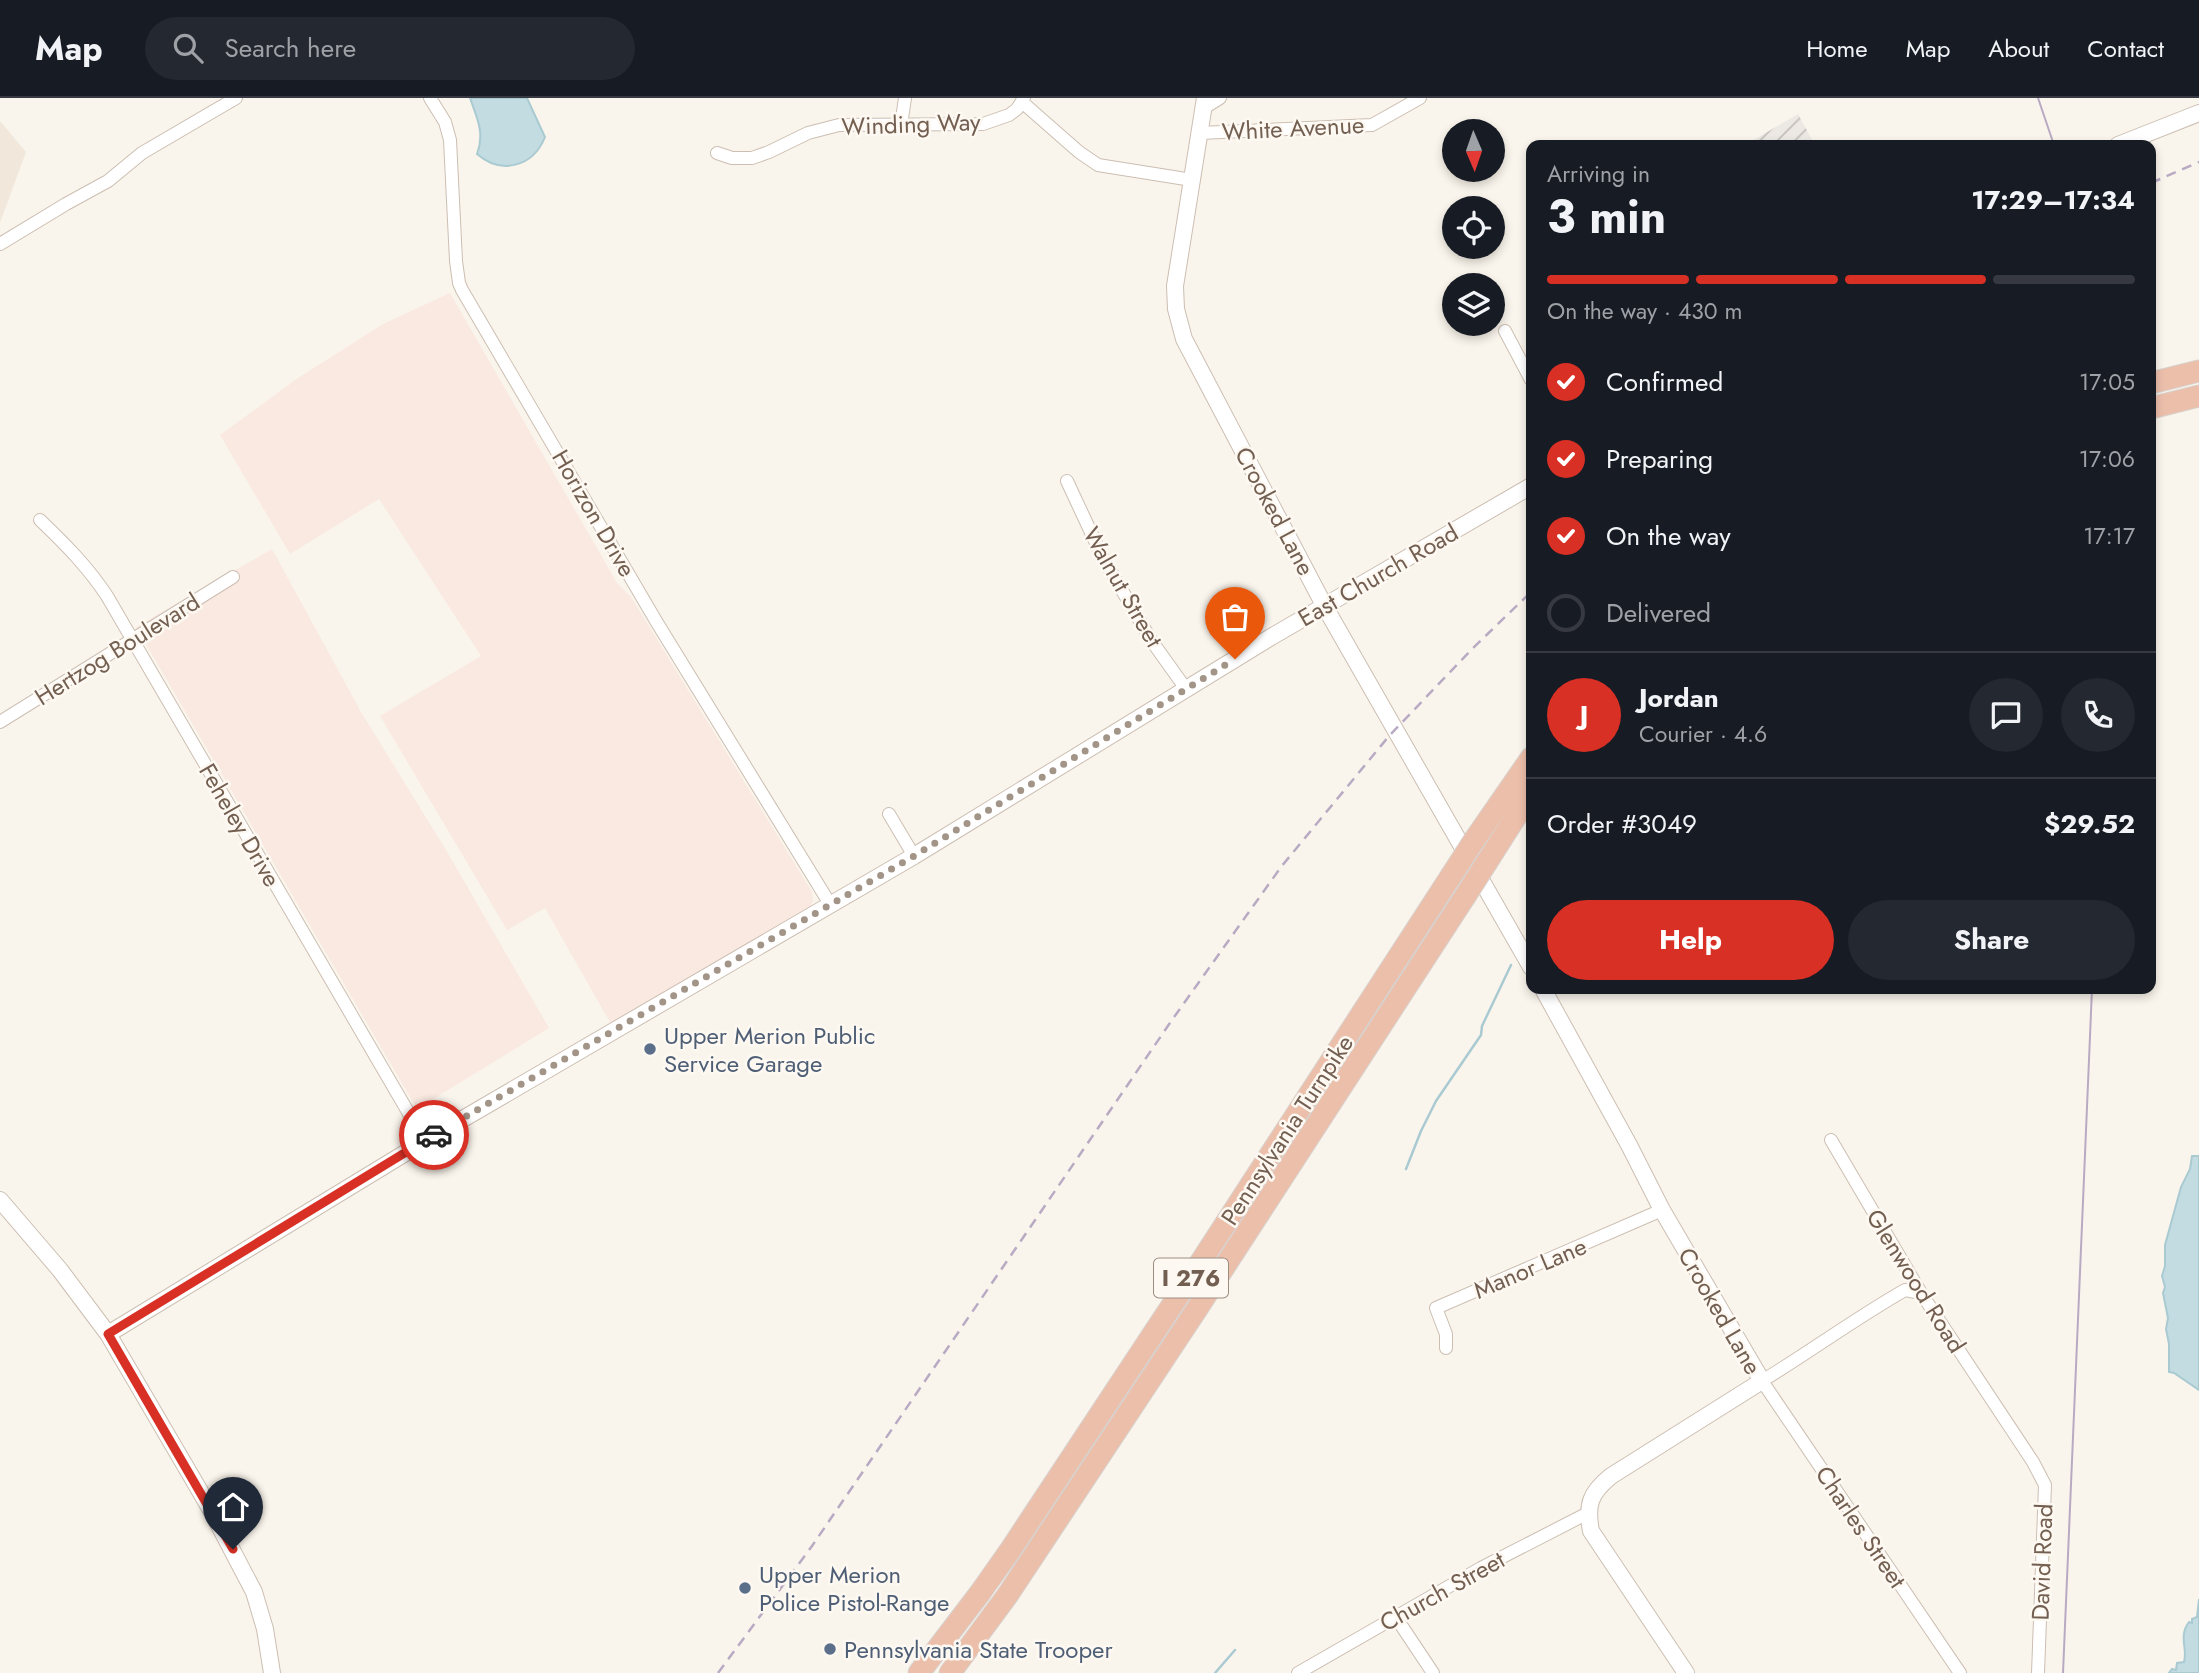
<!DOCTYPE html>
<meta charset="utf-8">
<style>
:root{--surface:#171b24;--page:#242831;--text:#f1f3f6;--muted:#9ea1a6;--line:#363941;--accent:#d93025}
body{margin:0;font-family:Jost,sans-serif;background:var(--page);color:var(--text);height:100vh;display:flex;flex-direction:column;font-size:26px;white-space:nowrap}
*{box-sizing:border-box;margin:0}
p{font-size:23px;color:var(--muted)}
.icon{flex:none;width:38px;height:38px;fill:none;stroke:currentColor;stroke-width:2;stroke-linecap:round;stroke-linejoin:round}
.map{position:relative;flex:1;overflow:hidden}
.panel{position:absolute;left:1526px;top:42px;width:630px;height:854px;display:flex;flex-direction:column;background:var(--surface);border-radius:14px;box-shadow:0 4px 10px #0003}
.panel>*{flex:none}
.needle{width:46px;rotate:178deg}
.fabs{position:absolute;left:1442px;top:21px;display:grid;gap:14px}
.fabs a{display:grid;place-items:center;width:63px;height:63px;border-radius:50%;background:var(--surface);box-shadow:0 4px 10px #0003;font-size:35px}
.pin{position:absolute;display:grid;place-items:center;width:60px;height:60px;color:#fff;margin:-72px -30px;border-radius:50% 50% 50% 0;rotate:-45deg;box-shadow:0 0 7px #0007}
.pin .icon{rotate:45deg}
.courier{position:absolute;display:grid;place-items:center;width:70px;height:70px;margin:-35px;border:5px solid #d93025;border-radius:50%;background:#fff;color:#222;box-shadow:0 2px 9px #0007}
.summary em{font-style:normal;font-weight:700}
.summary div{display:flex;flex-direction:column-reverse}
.summary{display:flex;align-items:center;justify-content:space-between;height:119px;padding:0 21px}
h1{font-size:46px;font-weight:700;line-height:52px}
.bar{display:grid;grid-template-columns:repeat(4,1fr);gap:10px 7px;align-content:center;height:84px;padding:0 21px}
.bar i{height:9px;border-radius:5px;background:var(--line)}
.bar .current{background:var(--accent)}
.bar p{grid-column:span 4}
.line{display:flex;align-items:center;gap:18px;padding:0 21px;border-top:2px solid var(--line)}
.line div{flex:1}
.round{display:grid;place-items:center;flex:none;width:74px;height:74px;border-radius:37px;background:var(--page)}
ol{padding:0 21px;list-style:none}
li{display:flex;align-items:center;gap:21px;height:77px}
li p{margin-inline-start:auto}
li .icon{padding:7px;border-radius:50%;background:var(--accent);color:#fff;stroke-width:4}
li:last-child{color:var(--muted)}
li i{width:38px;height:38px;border:4px solid var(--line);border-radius:50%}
.button{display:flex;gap:14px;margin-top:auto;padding:14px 21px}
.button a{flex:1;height:80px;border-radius:42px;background:var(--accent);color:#fff;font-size:28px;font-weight:700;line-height:80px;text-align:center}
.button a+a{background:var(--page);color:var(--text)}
header{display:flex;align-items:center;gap:42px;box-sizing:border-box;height:98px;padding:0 35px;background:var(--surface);border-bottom:2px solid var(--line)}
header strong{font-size:33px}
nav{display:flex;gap:38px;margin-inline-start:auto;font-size:24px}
.search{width:490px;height:63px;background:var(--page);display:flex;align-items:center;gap:18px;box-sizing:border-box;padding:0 24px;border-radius:38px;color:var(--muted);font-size:26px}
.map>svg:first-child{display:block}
.residential{fill:#f1e8db}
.commercial{fill:#f9e9e1}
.industrial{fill:url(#industrial-furrows)}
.water{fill:#c2dce2;stroke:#aacad2;stroke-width:2}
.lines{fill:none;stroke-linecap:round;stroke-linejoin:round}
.stream{stroke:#aacad2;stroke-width:2.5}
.minor-casing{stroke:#ccbeb2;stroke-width:14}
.tertiary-casing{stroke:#ccbeb2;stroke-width:18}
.motorway-casing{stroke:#d8d2ce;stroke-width:23}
.minor{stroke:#fff;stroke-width:12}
.tertiary{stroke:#fff;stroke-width:16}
.motorway{stroke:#ecbfab;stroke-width:21}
.tram{stroke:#b9aac4;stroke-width:2}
.rail{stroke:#b9aac4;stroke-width:2.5;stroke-dasharray:10 7;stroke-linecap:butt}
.motorway-bridge-casing{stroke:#d8d2ce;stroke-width:23;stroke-linecap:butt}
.motorway-bridge{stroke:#ecbfab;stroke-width:21}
.done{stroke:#a29487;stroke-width:7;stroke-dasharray:0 12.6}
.route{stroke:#d93025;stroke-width:9}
.service-dot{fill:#5c6f8a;stroke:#fdf9f2;stroke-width:2.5}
.labels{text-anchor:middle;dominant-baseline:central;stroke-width:5;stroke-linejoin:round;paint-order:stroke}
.shield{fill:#fdf9f2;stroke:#9c8d81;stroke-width:2}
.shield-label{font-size:23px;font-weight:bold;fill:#735f51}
.street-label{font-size:24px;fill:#735f51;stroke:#fdf9f2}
.service-label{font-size:24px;fill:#4e5e75;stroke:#fdf9f2;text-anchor:start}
</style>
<header>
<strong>Map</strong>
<div class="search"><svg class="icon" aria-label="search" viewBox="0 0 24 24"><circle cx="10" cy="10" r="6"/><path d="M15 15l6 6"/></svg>Search here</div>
<nav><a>Home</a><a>Map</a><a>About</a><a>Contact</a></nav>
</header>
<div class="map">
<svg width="2199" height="1575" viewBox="0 0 2199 1575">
<defs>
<pattern id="industrial-furrows" width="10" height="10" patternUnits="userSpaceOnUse" patternTransform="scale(1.75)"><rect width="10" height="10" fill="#ece8e4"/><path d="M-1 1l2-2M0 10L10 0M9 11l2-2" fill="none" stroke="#c4bfbb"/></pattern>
</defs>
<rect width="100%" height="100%" fill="#faf5ec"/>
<path class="residential" d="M0,23L26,54L0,125Z"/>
<path class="commercial" d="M450,195L617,485L631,499L812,794L813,803L809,811L611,926L545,810L507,832L380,618L481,558L379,401L290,456L220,337L298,280L383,226Z
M272,451L361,614L446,752L549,930L417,1011L136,529Z"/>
<path class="industrial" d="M1798,16L1815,47H1745Z"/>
<path class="water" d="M470,0H527L545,39C533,69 501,77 477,56C485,35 477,20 470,0Z
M2192,1058H2199V1292L2174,1275L2169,1274V1246L2166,1231L2168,1220L2163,1195L2165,1189L2162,1178L2165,1168V1147L2181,1089L2190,1071Z
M2199,1501V1575H2169L2172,1571L2176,1572L2177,1565L2184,1564C2188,1551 2178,1538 2189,1524L2192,1525V1521L2197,1519Z"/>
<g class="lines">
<path class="stream" d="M1406,1071L1421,1033L1436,1003L1481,937L1482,928L1511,867
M1215,1575L1235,1552"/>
<g class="minor-casing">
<path id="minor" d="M430,0L445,24L450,42L456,163L459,185L462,192L656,523L830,806
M1022,4L1079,54L1098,67L1192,82
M1204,10L1220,0
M901,27L905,0
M1200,35L1372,27L1420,0
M717,55L732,60H752L769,54L808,35L839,27L983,26L1009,17L1017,11L1024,0
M0,146L66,106L108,83L142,55L236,0
M1505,233L1531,282
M1067,383L1102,458L1151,542L1186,591
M40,422C65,446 88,469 107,498L425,1043
M0,624L233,479
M889,716L914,758
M1831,1042L1921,1195L2033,1364L2045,1387L2038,1575
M1921,1195L1905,1192C1856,1220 1811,1253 1762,1283L1960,1575
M1446,1250V1236L1436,1210L1662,1112
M1395,1518L1433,1575
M1298,1575L1481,1470L1588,1415"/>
</g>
<g class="tertiary-casing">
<path id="tertiary" d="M1205,0L1175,188L1176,211L1184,241L1325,509L1531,869
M2118,47L2199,15
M1543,891L1629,1047L1662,1112L1762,1283L1611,1378C1590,1395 1586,1407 1591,1433L1686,1575
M0,1102L60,1172L108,1236L211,1412L254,1494L265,1531L272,1575
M108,1236L425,1043L914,758L1271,539L1531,388"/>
</g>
<g class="motorway-casing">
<path id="motorway" d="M2151,285L2199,273
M2151,310L2199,298
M1475,741L1531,660
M1487,764L1531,695
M919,1575L980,1495L1011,1451L1200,1165L1451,778
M950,1575L1007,1498L1197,1211L1464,800"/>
</g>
<use href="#minor" class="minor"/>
<use href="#tertiary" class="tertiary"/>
<use href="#motorway" class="motorway"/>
<path class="tram" d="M2038,0L2054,47
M2063,1575L2092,891"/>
<path class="rail" d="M2151,85L2199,64
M718,1575L812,1448L1172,922L1281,769L1389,638L1473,550L1531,494"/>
<g class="motorway-bridge-casing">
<path id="motorway-bridge" d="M1451,778L1475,741
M1464,800L1487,764"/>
</g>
<use href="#motorway-bridge" class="motorway-bridge"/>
</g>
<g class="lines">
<path class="done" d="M434,1037L914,758L1235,561"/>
<path class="route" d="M233,1451L108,1236L434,1037"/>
</g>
<g class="service-dot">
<circle cx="650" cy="951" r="7"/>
<circle cx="745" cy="1490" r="7"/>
<circle cx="830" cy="1551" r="7"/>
</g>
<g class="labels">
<rect class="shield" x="1154" y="1160.5" width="74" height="39" rx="5"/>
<g class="shield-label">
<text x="1191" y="1180">I 276</text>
</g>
<g class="street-label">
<text transform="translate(911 26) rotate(-2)">Winding Way</text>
<text transform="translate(1293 30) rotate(-3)">White Avenue</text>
<text transform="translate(1275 413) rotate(62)">Crooked Lane</text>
<text transform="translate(594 415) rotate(60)">Horizon Drive</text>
<text transform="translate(1378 477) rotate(-30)">East Church Road</text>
<text transform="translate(1123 489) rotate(60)">Walnut Street</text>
<text transform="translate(117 551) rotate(-32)">Hertzog Boulevard</text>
<text transform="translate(240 727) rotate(60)">Feheley Drive</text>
<text transform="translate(1287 1032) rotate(-57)">Pennsylvania Turnpike</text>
<text transform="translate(1530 1170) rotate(-23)">Manor Lane</text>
<text transform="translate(1916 1183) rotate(58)">Glenwood Road</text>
<text transform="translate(1720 1213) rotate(60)">Crooked Lane</text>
<text transform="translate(1861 1429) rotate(56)">Charles Street</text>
<text transform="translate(2042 1464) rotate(-88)">David Road</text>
<text transform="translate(1442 1493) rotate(-29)">Church Street</text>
</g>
<g class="service-label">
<text x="664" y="937">Upper Merion Public<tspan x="664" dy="28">Service Garage</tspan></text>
<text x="759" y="1476">Upper Merion<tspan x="759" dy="28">Police Pistol-Range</tspan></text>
<text x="844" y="1551">Pennsylvania State Trooper</text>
</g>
</g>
</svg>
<div class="fabs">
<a><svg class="needle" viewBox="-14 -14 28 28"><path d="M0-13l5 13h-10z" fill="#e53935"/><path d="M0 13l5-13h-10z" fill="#9ea1a6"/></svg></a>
<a><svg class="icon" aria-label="locate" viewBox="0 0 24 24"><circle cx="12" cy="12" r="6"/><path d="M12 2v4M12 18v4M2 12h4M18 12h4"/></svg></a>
<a><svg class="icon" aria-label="layers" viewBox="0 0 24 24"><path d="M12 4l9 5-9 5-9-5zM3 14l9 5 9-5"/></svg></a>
</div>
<div class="pin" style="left:1235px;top:561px;background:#ea580c"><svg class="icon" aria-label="bag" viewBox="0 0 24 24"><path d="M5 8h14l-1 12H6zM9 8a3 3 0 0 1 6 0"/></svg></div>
<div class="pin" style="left:233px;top:1451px;background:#1f2937"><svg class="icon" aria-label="home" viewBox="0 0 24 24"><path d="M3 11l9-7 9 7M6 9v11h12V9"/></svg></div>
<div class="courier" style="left:434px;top:1037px"><svg class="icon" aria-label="car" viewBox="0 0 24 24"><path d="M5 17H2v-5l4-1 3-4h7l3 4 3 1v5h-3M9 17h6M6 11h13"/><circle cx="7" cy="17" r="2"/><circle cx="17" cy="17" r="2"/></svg></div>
<section class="panel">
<div class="summary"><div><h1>3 min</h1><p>Arriving in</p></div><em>17:29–17:34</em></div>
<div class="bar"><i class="current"></i><i class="current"></i><i class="current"></i><i></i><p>On the way · 430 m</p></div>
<ol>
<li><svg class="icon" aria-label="check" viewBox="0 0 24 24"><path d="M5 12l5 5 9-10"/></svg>Confirmed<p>17:05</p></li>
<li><svg class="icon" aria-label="check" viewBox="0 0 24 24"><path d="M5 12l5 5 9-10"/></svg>Preparing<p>17:06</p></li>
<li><svg class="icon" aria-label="check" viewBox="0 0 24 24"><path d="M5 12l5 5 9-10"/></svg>On the way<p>17:17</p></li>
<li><i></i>Delivered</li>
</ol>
<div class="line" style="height:126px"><b class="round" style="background:var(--accent);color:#fff">J</b><div><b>Jordan</b><p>Courier · 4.6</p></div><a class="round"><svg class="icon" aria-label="chat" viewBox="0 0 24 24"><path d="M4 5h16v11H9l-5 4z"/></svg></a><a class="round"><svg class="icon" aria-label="phone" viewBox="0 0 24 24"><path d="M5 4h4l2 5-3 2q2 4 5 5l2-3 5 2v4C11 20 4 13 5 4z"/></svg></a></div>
<div class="line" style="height:91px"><div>Order #3049</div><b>$29.52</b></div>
<div class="button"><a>Help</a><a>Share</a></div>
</section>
</div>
